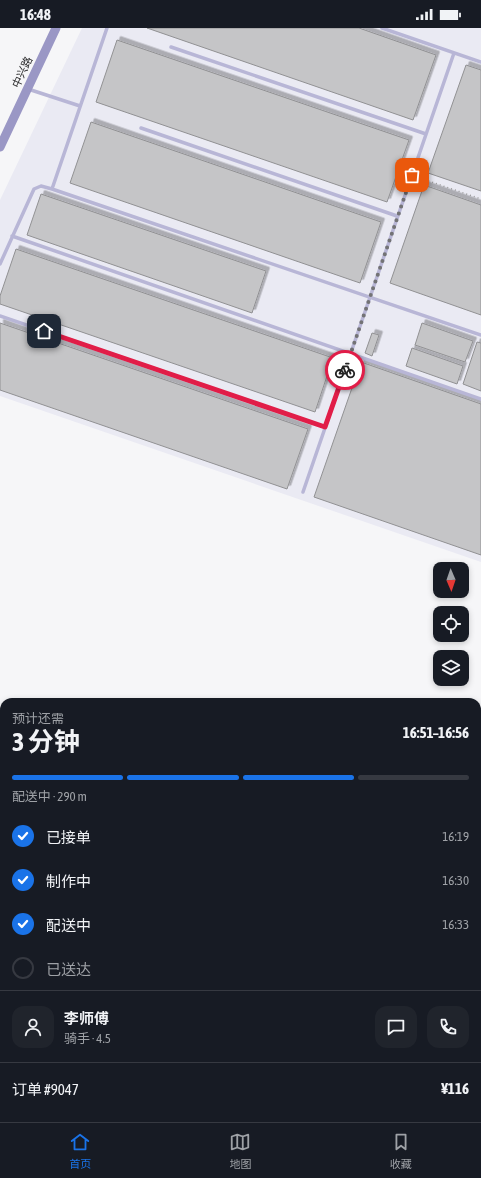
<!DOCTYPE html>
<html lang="zh">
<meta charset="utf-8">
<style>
:root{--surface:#171b24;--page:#20242c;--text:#f1f3f6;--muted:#9ea1a6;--line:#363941;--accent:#1a73e8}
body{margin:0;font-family:"Asap Condensed","Noto Sans SC",sans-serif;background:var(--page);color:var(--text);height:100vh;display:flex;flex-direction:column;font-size:15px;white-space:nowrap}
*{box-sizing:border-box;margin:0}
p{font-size:13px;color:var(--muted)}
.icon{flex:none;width:22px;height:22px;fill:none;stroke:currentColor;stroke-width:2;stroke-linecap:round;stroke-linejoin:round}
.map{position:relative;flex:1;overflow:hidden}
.details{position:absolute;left:0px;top:670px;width:481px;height:424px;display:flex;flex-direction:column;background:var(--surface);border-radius:12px 12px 0 0;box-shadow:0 2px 6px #0003}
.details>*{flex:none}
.needle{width:26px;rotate:178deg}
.controls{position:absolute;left:433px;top:534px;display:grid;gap:8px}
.controls a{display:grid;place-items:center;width:36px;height:36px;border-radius:8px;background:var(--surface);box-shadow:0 2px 6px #0003;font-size:20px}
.pin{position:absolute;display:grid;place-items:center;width:34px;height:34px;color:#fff;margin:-17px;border-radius:8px;box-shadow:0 2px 6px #0006}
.courier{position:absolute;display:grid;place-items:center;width:40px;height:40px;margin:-20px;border:3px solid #e11d48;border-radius:50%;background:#fff;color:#222;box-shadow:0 1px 5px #0007}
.head em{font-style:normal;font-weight:700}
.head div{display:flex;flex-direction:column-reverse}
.head{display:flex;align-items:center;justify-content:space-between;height:68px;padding:0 12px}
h1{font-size:26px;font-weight:700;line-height:30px}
.bar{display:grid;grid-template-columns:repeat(4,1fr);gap:6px 4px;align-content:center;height:48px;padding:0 12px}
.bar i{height:5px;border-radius:3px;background:var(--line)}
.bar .selected{background:var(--accent)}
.bar p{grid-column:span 4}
.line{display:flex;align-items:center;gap:10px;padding:0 12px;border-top:1px solid var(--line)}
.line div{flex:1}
.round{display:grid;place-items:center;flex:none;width:42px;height:42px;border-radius:12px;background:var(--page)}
ol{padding:0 12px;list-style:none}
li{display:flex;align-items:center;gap:12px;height:44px}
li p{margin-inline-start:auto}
li .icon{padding:4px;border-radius:50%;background:var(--accent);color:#fff;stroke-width:4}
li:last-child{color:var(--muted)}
li i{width:22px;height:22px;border:2px solid var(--line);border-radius:50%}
.status{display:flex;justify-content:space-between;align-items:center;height:28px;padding:0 20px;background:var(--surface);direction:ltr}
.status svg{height:11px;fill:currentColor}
.menu{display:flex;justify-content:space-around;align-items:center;height:56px;border-top:1px solid var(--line);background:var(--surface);font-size:11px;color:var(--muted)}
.menu a{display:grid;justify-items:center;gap:2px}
.menu .selected{color:var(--accent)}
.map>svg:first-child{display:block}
.built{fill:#eaeaf3}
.building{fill:#c5c5c7;stroke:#919193;filter:url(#shadow)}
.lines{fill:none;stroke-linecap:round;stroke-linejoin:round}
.path{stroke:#9a9a9b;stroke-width:1.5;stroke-dasharray:1 3;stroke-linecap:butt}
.lane{stroke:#b8b6d6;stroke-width:3.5}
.secondary{stroke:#9a97c5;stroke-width:9}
.done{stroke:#737375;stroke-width:4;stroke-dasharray:0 7.2}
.route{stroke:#e11d48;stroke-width:5}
.labels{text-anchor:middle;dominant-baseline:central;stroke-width:3;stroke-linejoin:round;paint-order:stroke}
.street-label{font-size:11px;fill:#2d2d2e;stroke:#f6f6f8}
</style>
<div class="status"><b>16:48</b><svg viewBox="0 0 49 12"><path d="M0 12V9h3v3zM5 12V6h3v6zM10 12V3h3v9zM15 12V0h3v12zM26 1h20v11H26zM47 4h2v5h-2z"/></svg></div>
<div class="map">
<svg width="481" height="1094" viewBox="0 0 481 1094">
<defs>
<filter id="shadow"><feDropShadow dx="3.5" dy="-3.5" stdDeviation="0" flood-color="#0004"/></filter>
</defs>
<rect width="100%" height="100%" fill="#f6f6f8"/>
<path class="built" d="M82,0H481V534L0,368V172Z
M0,746L4,748V1090H439L436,1094H0Z
M477,885L481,886V1030L477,1036Z"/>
<path class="building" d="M147,0H359L436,27L413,92Z
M117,12L409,112L387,174L96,74Z
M466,37L481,42V163L428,145Z
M91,94L381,194L360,255L70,155Z
M424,157L481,177V287L390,255Z
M41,166L266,243L252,285L27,207Z
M16,221L333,330L315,384L0,276V268Z
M0,295L308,401L287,461L0,362Z
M422,295L473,313L465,334L415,317Z
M372,305L379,307L372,328L365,325Z
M477,314L481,315V363L463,356Z
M412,320L463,338L457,356L406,338Z
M361,334L481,376V527L314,469Z
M0,823L4,824V852L0,851Z
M0,866L4,867V908L0,907Z
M4,1086V1090H24L22,1094H11L2,1090Z
M3,1090L11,1094H0Z
M241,1090H259L258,1094H247L241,1092Z
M290,1090H332L347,1094H289Z"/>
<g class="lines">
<path class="path" d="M417,149L481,171"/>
<path class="lane" d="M107,0L52,161L481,307
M382,0L481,34
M171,19L426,106
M28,61L80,78
M141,100L397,188
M12,208L481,371
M0,236L34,161L41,158L52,161
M0,288L325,399
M303,464L454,25
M0,759L4,761
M0,858L4,859
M0,924L4,925
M0,945L4,936
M0,1048L4,1040
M348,1090L363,1094
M229,1094L231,1090"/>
<path class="secondary" d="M0,119L56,0
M0,690L4,691
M477,828L481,829"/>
</g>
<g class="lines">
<path class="done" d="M345,342L412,147"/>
<path class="route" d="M44,303L325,399L345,342"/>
</g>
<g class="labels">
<g class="street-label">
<text transform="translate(22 44) rotate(-65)">中兴路</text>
</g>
</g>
</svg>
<div class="controls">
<a><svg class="needle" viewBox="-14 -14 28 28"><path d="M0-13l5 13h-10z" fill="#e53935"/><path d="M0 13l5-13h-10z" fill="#9ea1a6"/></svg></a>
<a><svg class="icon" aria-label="locate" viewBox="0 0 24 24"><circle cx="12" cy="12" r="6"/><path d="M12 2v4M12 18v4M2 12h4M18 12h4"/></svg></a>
<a><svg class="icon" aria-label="layers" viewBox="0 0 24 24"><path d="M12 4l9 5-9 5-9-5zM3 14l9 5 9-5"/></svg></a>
</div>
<div class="pin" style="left:412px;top:147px;background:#ea580c"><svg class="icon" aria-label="bag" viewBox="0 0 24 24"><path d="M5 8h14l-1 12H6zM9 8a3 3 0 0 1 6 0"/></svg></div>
<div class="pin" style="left:44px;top:303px;background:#1f2937"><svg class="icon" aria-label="home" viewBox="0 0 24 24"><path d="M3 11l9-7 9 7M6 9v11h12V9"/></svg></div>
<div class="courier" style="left:345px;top:342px"><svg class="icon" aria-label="bike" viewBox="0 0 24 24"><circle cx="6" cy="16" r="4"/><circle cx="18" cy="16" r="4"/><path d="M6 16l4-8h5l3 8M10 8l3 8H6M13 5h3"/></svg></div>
<section class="details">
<div class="head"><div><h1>3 分钟</h1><p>预计还需</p></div><em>16:51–16:56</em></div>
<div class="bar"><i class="selected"></i><i class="selected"></i><i class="selected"></i><i></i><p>配送中 · 290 m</p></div>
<ol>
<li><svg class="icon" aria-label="check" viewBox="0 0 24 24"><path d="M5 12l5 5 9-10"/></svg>已接单<p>16:19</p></li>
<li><svg class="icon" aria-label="check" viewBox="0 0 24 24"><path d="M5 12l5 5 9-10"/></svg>制作中<p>16:30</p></li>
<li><svg class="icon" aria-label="check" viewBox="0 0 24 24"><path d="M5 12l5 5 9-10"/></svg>配送中<p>16:33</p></li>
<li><i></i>已送达</li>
</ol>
<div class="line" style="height:72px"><a class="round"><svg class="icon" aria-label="person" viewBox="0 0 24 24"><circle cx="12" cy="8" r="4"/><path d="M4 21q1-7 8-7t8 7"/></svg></a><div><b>李师傅</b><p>骑手 · 4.5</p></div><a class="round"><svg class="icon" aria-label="chat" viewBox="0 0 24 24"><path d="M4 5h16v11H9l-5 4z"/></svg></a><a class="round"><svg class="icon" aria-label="phone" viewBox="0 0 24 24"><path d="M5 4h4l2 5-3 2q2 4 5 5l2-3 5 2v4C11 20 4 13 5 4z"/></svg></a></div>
<div class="line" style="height:52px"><div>订单 #9047</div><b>¥116</b></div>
</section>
</div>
<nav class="menu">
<a class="selected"><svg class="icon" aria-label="home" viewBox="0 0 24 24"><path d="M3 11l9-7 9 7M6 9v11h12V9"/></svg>首页</a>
<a><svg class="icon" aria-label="map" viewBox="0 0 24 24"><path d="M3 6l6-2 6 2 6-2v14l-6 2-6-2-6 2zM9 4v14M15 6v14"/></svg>地图</a>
<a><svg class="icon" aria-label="saved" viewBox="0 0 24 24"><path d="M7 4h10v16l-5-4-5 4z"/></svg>收藏</a>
</nav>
